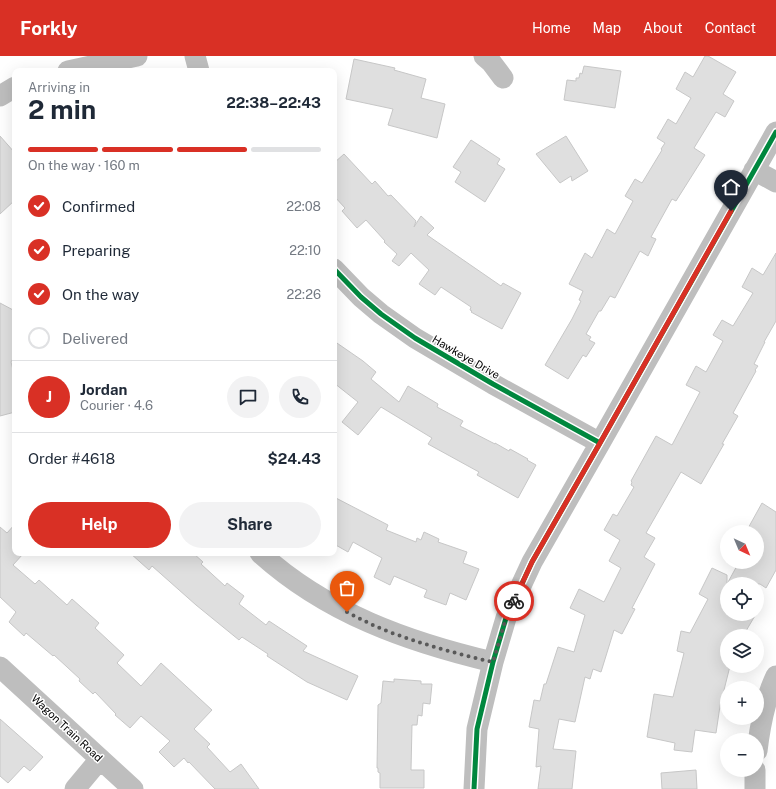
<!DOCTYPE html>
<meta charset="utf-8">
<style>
:root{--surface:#fff;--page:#f2f2f3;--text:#1f2937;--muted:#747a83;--line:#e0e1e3;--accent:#d93025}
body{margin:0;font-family:"Public Sans",sans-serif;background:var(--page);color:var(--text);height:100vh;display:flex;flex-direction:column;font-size:15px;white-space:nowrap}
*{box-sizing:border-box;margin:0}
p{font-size:13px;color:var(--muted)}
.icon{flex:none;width:22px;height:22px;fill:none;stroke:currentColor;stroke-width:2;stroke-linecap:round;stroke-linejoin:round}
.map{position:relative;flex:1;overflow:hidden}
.side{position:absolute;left:12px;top:12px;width:325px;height:488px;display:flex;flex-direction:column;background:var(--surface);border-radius:8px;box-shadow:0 4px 16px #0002}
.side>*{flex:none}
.needle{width:26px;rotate:136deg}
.buttons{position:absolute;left:720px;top:469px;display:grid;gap:8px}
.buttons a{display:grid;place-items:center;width:44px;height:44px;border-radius:50%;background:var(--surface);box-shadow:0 4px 16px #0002;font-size:20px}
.pin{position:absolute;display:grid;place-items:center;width:34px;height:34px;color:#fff;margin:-41px -17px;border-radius:50% 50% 50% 0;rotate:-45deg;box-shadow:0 0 4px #0007}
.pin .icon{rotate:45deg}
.courier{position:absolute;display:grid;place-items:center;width:40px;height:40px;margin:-20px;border:3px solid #d93025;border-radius:50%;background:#fff;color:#222;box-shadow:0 1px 5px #0007}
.head em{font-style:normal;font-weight:700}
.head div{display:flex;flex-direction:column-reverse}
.head{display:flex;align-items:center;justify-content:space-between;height:68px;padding:0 16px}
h1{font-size:26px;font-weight:700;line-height:30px}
.bar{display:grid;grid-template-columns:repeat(4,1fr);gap:6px 4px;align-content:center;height:48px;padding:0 16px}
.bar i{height:5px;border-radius:3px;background:var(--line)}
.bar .on{background:var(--accent)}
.bar p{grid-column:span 4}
.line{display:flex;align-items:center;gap:10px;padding:0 16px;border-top:1px solid var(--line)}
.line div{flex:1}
.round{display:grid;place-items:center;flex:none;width:42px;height:42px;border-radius:21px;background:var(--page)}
ol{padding:0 16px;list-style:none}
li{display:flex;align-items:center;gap:12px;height:44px}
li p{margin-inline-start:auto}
li .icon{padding:4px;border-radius:50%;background:var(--accent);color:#fff;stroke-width:4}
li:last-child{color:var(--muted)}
li i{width:22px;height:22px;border:2px solid var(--line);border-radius:50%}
.button{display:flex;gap:8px;margin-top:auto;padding:8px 16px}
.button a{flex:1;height:46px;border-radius:24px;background:var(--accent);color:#fff;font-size:16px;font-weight:700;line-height:46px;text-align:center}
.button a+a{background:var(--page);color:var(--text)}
header{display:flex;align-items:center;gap:24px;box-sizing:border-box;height:56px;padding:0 20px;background:var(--accent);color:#fff}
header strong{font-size:19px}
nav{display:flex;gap:22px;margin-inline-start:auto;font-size:14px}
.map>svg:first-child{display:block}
.building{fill:#dfdfdf;stroke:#c7c7c7}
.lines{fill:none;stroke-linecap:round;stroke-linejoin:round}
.minor{stroke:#bebebe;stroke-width:21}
.cycleway-casing{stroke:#fff;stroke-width:8}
.cycleway{stroke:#00873e;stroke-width:5}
.done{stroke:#595959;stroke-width:4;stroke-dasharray:0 7.2}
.route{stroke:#d93025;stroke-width:5}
.labels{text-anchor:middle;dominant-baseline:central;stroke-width:3;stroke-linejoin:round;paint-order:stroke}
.street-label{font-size:11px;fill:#000;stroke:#fff}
</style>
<header>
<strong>Forkly</strong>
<nav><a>Home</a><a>Map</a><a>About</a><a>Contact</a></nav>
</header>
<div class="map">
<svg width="776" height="733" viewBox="0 0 776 733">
<rect width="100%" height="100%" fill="#fff"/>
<path class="building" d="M705,0H708L736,16L723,38L734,45L725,61L716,56L694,92L705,99L676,145L672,143L651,181L656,183L648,200L640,195L615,242L610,240L601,255H599L586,278L591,281L589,284L595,287L586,301L583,299L568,323L545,309L572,263L581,245L579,244L583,235L569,228L585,197L592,202L607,173L615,178L633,145L625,140L635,123L642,127L662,94L661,93L665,87L657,82L668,63L676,68L691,42L676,33L685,16L693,21Z
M354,3L395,12L394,14L426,23L421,42L445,48L437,82L388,69L393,53L346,43Z
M584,10L621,15L615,52L564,44L567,24L576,25V22H579L580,17L582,18Z
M0,80L15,97V144L0,158Z
M566,80L588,115L572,125L571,120L560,127L536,98Z
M471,84L500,103L497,108L505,113L485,146L455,126L461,116L453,111Z
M344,98L372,128L375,125L388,140L391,139L416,165L414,171L421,160L434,172L427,179L501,230L503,227L521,237L502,273L471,256L472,255L470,254L471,251L441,231L435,239L419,228L429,214L411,197L399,210L392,205L397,198L384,186L385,185L366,164L357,172L342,155L345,152L334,140V107Z
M776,197V265L764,286H765L754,308L758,310L755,314L756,315L733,357L738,360L722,388H724L701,428L681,416L646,477L655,482L644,501L655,508L632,552L635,553L622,578L614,574L601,616L593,613L590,623L585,621L575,666L559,663L553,693L576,695L572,733H538L541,710L536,711L539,673L529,671L534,644L540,645L544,628H546L558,591L574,596L585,559L570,552L579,533L604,546L621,512L609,505L620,484L604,474L613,458L617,460L634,431L631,429L632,426L631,425L656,380L672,389L700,336L686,329L696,310L706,316L723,285L713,279L722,264L733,270L753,237L742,231L752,212L763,219Z
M0,247L15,255V299L11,306L15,322V356L0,360Z
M334,285L363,305L376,316L371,323L399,346L408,330L438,348L437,351L463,365L460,370L495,388V387L509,395L510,393L528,403L527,404L536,409L518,442L477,419L479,416L428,388L432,382L381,351L358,379L342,366L358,346L334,327Z
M334,441L388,469L386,474L416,486L417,482L421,484L424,476L439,483L438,486L467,496L463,507L479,513L466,544L450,537L446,549L424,541L427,534L394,520L390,529L374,521L382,502L353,486L348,496L334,488Z
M762,447L776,456V514L766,532L760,528H727L739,506H757V476H746Z
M15,468V497L23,498L13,509L35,528L39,524L67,549L72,543L99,567L95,572L124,599L117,607L141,630L161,607L212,654L194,673L210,688L207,691L230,716L241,708L259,733H215L189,706L188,707L184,702L174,711L159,696L170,685L141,660L130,672L115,659L116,658L95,636L93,638L79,625L80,623L54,599L53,600L26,577L24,580L9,566L16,556L0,541V471L7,477Z
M130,497H193L203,506L201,508L225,530L227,527L244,540L239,548L266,569L269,565L307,590L303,595L358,620L347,644L307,626L267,600L268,598L242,581L239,584L196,549L152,510L149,514Z
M712,512L727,519V558H756L743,580H727V610H730L720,650L716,677L695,674L692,696L674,694L675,687L647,681L654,638L673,641L684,597L677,595L681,575L690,577L708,543L699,538Z
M394,623L421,625V628H432L430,648L423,647L422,660L418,659L417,669H412L411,714H424V732H380V717L378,716V712H377L378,649L381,647L383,625L394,626Z
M0,663L43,701L30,715L24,710L8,727L0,720Z
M696,714L697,733H662L661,717Z"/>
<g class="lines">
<path class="minor" d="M195,0L199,15
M484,0L491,6L503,22
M68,15L137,0
M0,40L15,31
M754,114L776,126
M334,213L361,241L381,258L415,282L493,328L600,387
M260,497C326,557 408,586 493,606
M0,611L133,733
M757,695C760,670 765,643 776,620
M75,733L100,703
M474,733L477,673L493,606L506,562L532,506L600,387L776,76
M755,733V714"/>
<g class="cycleway-casing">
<path id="cycleway" d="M334,213L361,241L381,258L415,282L493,328L600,387
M474,733L477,673L493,606L506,562L532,506L600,387L776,76"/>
</g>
<use href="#cycleway" class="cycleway"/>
</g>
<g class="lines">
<path class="done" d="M347,556C364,565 380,573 398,579C429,590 461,599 493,606L506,562L514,545"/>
<path class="route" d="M514,545L532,506L600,387L731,155"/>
</g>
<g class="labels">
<g class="street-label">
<text transform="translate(466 301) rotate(30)">Hawkeye Drive</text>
<text transform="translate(67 672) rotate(43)">Wagon Train Road</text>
</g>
</g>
</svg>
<div class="buttons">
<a><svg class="needle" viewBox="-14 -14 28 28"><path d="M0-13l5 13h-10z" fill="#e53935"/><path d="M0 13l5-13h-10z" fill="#747a83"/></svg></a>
<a><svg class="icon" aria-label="locate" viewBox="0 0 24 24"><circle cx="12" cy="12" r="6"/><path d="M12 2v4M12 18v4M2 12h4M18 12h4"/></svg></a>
<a><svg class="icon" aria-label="layers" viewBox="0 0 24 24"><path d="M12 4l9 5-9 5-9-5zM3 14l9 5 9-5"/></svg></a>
<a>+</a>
<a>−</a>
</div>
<div class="pin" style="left:347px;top:556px;background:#ea580c"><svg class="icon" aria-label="bag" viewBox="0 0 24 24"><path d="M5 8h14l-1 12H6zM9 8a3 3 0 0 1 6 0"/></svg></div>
<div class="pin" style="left:731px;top:155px;background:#1f2937"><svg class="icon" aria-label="home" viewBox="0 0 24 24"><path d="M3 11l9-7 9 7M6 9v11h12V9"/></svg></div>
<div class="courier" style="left:514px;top:545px"><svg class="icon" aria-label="bike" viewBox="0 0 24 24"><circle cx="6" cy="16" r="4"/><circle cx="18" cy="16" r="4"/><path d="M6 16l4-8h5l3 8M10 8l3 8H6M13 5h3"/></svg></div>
<section class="side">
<div class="head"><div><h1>2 min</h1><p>Arriving in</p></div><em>22:38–22:43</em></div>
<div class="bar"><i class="on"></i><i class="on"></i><i class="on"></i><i></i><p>On the way · 160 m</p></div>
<ol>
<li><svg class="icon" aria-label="check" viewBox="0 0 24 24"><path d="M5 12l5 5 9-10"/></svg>Confirmed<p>22:08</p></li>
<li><svg class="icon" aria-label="check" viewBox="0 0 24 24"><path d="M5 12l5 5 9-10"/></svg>Preparing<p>22:10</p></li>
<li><svg class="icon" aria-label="check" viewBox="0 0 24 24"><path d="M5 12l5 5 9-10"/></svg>On the way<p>22:26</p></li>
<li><i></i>Delivered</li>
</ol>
<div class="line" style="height:72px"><b class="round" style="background:var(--accent);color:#fff">J</b><div><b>Jordan</b><p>Courier · 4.6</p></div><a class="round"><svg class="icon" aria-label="chat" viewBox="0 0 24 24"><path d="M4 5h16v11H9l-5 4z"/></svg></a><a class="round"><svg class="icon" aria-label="phone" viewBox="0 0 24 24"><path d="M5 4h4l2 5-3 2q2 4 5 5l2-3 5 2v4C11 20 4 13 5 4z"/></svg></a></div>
<div class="line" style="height:52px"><div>Order #4618</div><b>$24.43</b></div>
<div class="button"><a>Help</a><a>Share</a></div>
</section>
</div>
